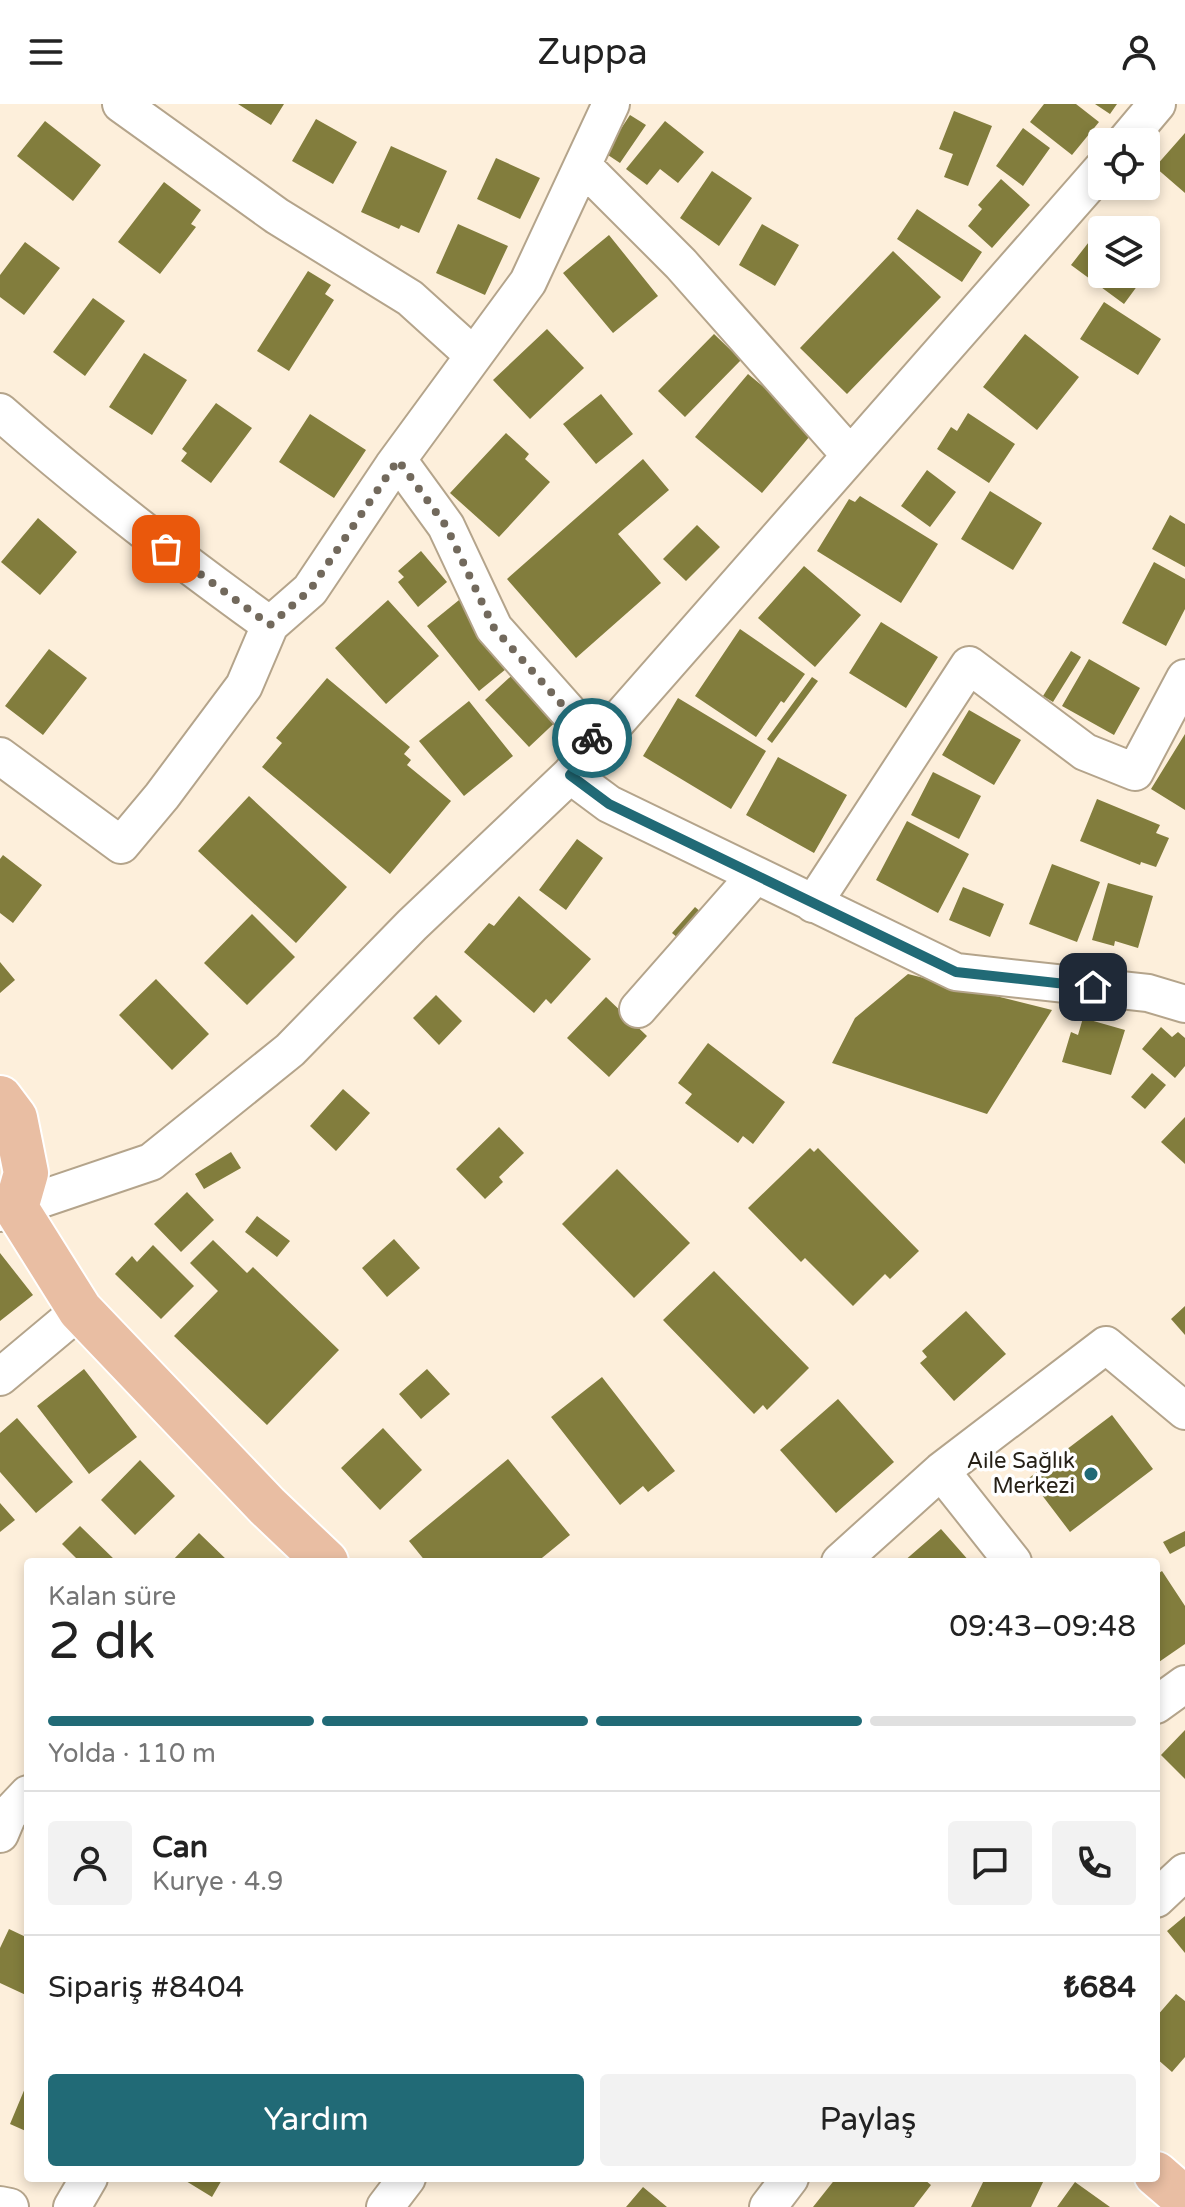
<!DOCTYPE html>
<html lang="tr">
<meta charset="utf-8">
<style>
:root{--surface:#fff;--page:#f2f2f2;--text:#222;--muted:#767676;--line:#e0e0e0;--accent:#216a76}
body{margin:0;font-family:"Varela Round",sans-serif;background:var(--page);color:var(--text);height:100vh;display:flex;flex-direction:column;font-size:30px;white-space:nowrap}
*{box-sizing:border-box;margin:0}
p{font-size:26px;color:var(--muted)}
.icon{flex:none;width:44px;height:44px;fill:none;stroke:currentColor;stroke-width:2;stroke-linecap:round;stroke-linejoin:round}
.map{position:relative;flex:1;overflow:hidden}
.panel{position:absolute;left:24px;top:1454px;width:1136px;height:624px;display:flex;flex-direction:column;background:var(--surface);border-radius:8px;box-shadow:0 4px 12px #0003}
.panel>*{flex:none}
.fabs{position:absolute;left:1088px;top:24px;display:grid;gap:16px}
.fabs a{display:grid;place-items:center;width:72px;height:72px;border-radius:8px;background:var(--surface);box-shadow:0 4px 12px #0003;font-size:40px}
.pin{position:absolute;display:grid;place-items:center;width:68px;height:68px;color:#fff;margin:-34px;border-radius:16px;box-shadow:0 4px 12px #0006}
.courier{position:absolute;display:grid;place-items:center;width:80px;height:80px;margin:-40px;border:6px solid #216a76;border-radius:50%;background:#fff;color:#222;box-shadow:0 2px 10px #0007}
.head em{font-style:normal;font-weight:600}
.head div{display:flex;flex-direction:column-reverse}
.head{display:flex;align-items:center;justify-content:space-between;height:136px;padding:0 24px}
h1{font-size:52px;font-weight:600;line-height:60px}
.bar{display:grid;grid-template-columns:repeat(4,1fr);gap:12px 8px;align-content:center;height:96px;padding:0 24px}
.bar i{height:10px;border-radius:6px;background:var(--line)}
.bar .current{background:var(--accent)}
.bar p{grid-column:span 4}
.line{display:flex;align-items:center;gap:20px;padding:0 24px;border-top:2px solid var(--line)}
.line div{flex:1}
.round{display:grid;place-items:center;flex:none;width:84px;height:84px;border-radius:8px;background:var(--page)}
.primary-button{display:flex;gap:16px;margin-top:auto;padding:16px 24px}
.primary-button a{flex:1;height:92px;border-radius:8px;background:var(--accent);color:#fff;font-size:32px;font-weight:600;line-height:92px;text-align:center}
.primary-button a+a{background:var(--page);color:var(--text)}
header{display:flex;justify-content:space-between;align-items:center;height:104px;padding:0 24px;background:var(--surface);font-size:36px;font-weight:600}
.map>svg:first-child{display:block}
.building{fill:#827d3d}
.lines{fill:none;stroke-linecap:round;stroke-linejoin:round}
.minor-casing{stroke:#b4a48b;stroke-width:40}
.major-casing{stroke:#fff;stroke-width:48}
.minor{stroke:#fff;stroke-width:36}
.major{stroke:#e9bea3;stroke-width:44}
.done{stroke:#72695c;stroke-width:8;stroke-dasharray:0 14.4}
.route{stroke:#216a76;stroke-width:10}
.poi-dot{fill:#216a76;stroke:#fff;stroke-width:3}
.labels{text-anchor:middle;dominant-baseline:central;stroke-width:7;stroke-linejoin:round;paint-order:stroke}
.poi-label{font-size:22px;fill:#272117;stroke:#fff;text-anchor:end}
</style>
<header><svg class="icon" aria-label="menu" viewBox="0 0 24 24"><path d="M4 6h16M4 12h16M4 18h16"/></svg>Zuppa<svg class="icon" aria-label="person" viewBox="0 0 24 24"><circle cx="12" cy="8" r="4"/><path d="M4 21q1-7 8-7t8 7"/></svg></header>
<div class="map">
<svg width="1185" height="2103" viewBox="0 0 1185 2103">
<rect width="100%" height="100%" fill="#fdefdb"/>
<path class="building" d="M238,0H284L271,21Z
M1044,0H1076L1099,18L1072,51L1030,18Z
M1095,0H1117L1110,10Z
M954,7L992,22L968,82L944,73L953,50L939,45Z
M630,11L646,21L620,59L605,49Z
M316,15L357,38L333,80L292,57Z
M45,17L101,61L73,97L17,52Z
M665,17L704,48L678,79L660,65L647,81L626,65Z
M1023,24L1050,44L1023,82L996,62Z
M1185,29V89L1155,63Z
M391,42L447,67L419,129L401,121L399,125L361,108Z
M496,54L540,74L520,115L477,95Z
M712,67L752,94L719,142L680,114Z
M1001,75L1030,101L992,144L968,122L982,105L978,101Z
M164,78L201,106L191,120L196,123L160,170L118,138Z
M917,105L982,148L962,178L897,135Z
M458,120L508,142L485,191L436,169Z
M762,120L799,141L775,182L739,161Z
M1099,125L1102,128V170H1146L1124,200L1071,161Z
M609,131L658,192L613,229L563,169Z
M25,138L60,164L24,211L0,193V171Z
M893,147L941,193L847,290L800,244Z
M308,167L331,181L325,190L334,196L289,267L257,247Z
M93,194L125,217L85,272L53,248Z
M1104,198L1161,235L1138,271L1080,235Z
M547,225L584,264L530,315L493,276Z
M714,230L741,256L685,313L658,287Z
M1025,230L1079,273L1037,326L983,283Z
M144,249L187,276L152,331L109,303Z
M748,270L815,326L762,389L695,333Z
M601,290L633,330L596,360L563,320Z
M216,299L252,324L211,379L181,357L187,349L182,345Z
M968,309L1015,340L989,379L937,345L951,323L957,327Z
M310,310L366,346L334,394L279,358Z
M506,329L529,350L525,355L550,378L499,433L450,389Z
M643,355L669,386L618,430L661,479L576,554L507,475Z
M927,366L956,388L930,423L901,402Z
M990,387L1042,419L1013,466L961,435Z
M860,392L938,440L901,499L817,447L849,395L855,398Z
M1170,411L1185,420V463L1152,445Z
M38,414L77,448L40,491L1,458Z
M697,421L720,443L686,477L663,455Z
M421,447L447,478L418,503L398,478L404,473L398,467Z
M1154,458L1185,475V505L1166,542L1122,519Z
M804,462L861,511L815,563L758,514Z
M464,492L517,556L479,587L427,522Z
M388,496L439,552L386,600L335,544Z
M881,518L938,553L906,604L849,569Z
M740,525L805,570L784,599L781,597L756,633L695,592Z
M49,545L87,574L43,631L5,602Z
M1071,547L1081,553L1053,598L1043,592Z
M1089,555L1140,584L1114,631L1062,602Z
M521,563L564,610L529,643L485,596Z
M812,573L818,577L772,639L767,635Z
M327,574L410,643L404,650L411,656L407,661L451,697L390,770L262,663L282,639L276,634Z
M678,594L766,647L731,705L643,652Z
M469,597L513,652L464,692L419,637Z
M969,606L1021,636L994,681L942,651Z
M1185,630V706L1151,685Z
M778,653L847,691L814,749L746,711Z
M933,668L981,692L959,735L911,711Z
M249,692L347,783L296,839L198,747Z
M1097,695L1160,721L1156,729L1169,734L1156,763L1141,758L1140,761L1080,737Z
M907,717L969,750L938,809L876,776Z
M577,735L603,754L566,806L539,786Z
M3,751L42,781L13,819L0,809V755Z
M1052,760L1100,778L1077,838L1029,820Z
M1108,779L1153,792L1138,844L1115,837L1114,842L1092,836Z
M963,783L1004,800L990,833L949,816Z
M519,792L591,855L551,900L546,895L534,909L464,848L489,819L494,822Z
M695,803L709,815L686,841L672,829Z
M252,810L295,853L247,901L204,859Z
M0,858L15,876L0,889Z
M908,870L1052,906L987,1010L832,959L855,914Z
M156,875L209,930L172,966L119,911Z
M436,891L462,917L439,941L413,914Z
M606,893L647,932L609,973L567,934Z
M1083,914L1125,926L1111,971L1062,958L1071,928L1078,931Z
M1161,923L1172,933L1178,928L1185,934V962L1175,974L1142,945Z
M708,939L785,998L753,1040L743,1032L738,1039L685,999L692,990L678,979Z
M1152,969L1166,981L1145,1005L1131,993Z
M343,985L370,1009L336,1047L310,1022Z
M1185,1013V1060L1161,1038Z
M499,1023L524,1049L499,1073L503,1078L485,1095L456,1065Z
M810,1044L814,1048L818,1044L919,1147L890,1175L885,1170L853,1202L805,1154L801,1158L748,1104Z
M231,1048L241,1064L204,1085L195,1070Z
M617,1065L690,1139L634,1194L562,1120Z
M187,1088L214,1116L181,1148L154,1120Z
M257,1112L290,1137L277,1153L245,1128Z
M394,1135L420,1164L387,1193L362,1164Z
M213,1136L247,1169L253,1163L339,1246L267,1321L174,1232L218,1187L190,1159Z
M153,1141L194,1182L161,1215L115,1170L132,1152L137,1158Z
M0,1149L33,1191L0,1217Z
M714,1167L809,1264L767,1306L763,1301L754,1310L663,1216Z
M1185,1202V1231L1171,1215Z
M966,1207L1006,1250L954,1297L920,1259L927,1253L922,1247Z
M84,1265L137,1333L89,1370L37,1302Z
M427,1265L450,1290L421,1315L399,1290Z
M602,1273L675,1367L648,1388L643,1382L620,1401L551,1313Z
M838,1295L894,1358L836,1409L780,1346Z
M1112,1311L1153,1365L1070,1428L1029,1374Z
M17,1314L73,1378L36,1409L0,1368V1329Z
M383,1324L422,1366L380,1406L341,1364Z
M508,1355L570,1431L537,1458H426L409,1437Z
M140,1356L175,1392L135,1431L101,1396Z
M0,1399L15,1416L0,1428Z
M80,1422L117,1458H80L62,1440Z
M941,1425L970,1458H903Z
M1185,1427V1442L1170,1450L1163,1438Z
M199,1429L229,1458H171Z
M1162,1467L1185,1502V1540L1156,1560V1471Z
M1185,1626V1675L1161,1651Z
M1185,1812V1849L1167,1827Z
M9,1825L28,1834V1892L0,1879V1844Z
M1176,1890L1185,1897V1953L1172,1968L1156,1954V1913Z
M28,1977V2028L10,2020Z
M181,2074H223L212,2093Z
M836,2074H927L925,2076L931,2081L914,2103H813Z
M985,2074H1045L1031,2103H971Z
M1075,2078L1110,2103H1057Z
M643,2083L667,2103H626Z"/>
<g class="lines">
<g class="minor-casing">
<path id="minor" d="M121,0L277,112L410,194L473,251
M1125,38L1157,0
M583,62L681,160L850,351
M0,308C86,384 177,454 270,521
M398,356L446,422L494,524L597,640
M0,652L121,741L162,692L244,582L270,521L310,486L393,362L528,178L611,0
M570,671L1102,65
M813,800L969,561L1085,648L1135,668L1185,574
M638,905L755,772
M0,1109L151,1058L290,946L412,821L570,671L609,700L956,868L1148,889L1185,900
M0,1273L80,1206
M941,1367L1013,1458
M840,1458L941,1367L1106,1241L1185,1307
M1156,1601L1185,1580
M0,1730L8,1711L28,1690
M1156,1795L1185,1768
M0,2101L10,2103
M72,2103L89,2074
M385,2103L407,2074
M768,2103L790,2074"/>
</g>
<g class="major-casing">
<path id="major" d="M0,994L15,1014L26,1069L16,1104L80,1206L267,1402L326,1458
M1156,2070L1185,2095"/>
</g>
<use href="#minor" class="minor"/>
<use href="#major" class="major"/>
</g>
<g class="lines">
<path class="done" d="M166,445L270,521L310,486L398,356L446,422L494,524L592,634"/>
<path class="route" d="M592,634L597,640L570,671L609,700L956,868L1093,883"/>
</g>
<circle class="poi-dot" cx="1091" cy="1370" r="8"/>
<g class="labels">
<g class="poi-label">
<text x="1075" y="1357">Aile Sağlık<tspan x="1075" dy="25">Merkezi</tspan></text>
</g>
</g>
</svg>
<div class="fabs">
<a><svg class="icon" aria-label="locate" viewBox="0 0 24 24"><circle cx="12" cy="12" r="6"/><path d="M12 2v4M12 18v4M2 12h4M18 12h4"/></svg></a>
<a><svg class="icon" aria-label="layers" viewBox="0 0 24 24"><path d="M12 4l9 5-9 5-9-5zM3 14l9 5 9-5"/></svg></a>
</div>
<div class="pin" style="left:166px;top:445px;background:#ea580c"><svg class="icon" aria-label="bag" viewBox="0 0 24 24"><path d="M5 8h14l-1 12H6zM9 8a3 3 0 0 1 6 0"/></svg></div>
<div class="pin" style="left:1093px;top:883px;background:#1f2937"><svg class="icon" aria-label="home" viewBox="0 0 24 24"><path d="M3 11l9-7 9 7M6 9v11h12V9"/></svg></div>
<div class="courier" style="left:592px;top:634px"><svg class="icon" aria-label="bike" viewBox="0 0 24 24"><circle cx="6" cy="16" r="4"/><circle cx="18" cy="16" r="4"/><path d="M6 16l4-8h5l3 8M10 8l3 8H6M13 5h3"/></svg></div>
<section class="panel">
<div class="head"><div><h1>2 dk</h1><p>Kalan süre</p></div><em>09:43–09:48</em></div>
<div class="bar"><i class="current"></i><i class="current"></i><i class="current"></i><i></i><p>Yolda · 110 m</p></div>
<div class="line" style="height:144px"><a class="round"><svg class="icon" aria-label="person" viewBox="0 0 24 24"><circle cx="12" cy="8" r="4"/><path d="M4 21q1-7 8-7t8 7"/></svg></a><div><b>Can</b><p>Kurye · 4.9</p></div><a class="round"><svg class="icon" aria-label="chat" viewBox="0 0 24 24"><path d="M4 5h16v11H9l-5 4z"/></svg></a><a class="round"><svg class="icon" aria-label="phone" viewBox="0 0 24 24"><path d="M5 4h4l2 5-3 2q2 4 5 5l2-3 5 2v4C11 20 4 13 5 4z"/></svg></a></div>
<div class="line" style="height:104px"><div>Sipariş #8404</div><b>₺684</b></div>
<div class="primary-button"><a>Yardım</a><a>Paylaş</a></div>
</section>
</div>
